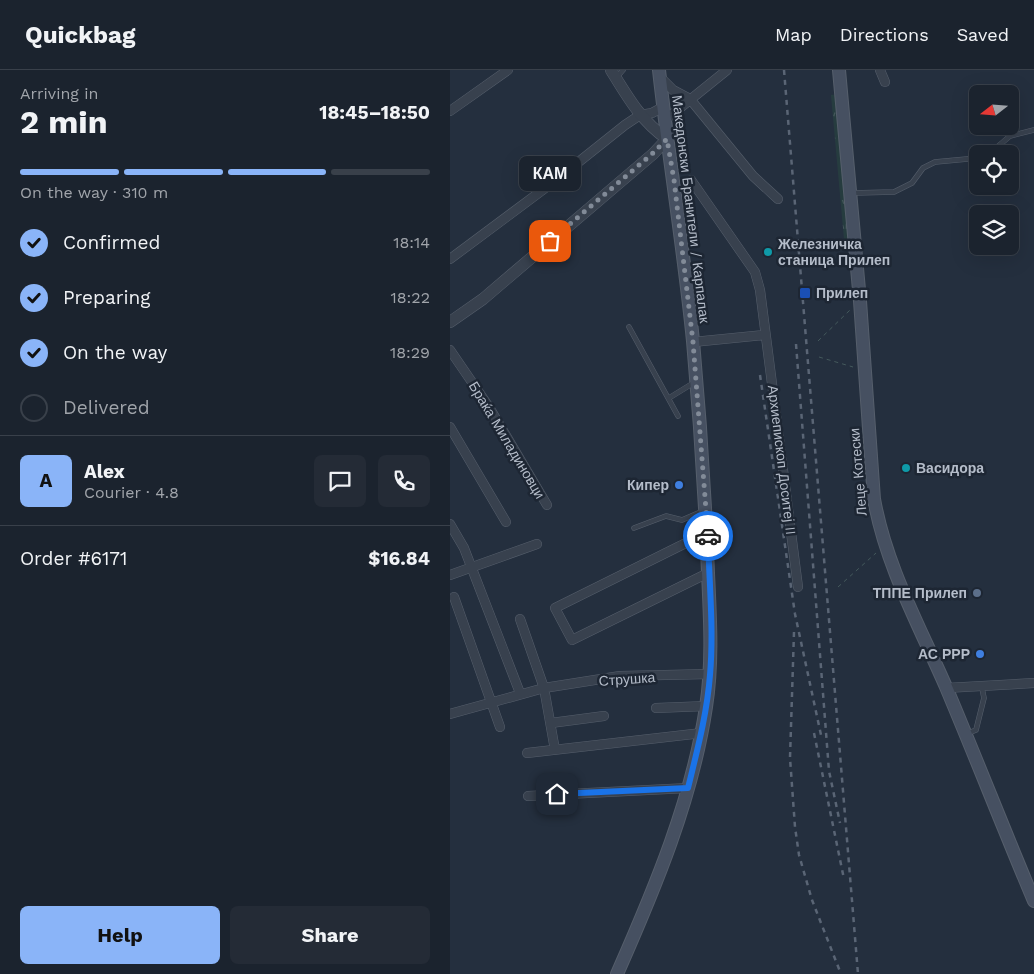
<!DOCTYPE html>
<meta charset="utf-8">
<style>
:root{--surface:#1b232e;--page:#242b36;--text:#f1f3f6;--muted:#a0a4aa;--line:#39404a;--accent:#8ab4f8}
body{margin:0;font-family:"Work Sans",sans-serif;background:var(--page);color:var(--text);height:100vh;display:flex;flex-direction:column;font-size:19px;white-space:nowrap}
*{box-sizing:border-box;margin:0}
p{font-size:16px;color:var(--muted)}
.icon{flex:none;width:28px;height:28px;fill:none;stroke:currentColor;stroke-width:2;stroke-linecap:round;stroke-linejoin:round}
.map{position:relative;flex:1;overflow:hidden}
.panel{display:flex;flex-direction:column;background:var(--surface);width:450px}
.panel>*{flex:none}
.needle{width:32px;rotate:253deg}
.controls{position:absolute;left:519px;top:15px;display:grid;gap:10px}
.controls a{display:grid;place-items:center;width:50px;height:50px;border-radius:8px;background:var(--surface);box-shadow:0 5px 20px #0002,0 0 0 1px var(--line);font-size:25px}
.pin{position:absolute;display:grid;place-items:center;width:42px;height:42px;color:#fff;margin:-21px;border-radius:10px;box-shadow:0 2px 8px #0006}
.courier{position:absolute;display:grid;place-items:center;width:50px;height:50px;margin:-25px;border:4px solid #1a73e8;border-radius:50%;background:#fff;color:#222;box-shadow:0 1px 6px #0007}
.bubble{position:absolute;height:35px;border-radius:8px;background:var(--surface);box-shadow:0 5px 20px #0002,0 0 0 1px var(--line);font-size:16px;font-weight:700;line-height:35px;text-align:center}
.head em{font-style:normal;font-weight:700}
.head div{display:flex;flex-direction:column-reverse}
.head{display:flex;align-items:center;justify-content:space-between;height:85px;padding:0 20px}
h1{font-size:32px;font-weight:700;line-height:38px}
.bar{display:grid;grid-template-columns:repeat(4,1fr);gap:8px 5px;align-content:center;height:60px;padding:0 20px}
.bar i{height:6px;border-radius:4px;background:var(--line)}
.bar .selected{background:var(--accent)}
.bar p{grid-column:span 4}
.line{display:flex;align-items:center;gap:12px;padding:0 20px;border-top:1px solid var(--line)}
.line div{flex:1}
.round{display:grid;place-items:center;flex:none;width:52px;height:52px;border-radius:8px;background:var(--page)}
ol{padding:0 20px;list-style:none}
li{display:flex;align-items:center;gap:15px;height:55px}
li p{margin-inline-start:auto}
li .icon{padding:5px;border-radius:50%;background:var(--accent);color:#111;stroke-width:4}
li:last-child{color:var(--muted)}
li i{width:28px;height:28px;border:2px solid var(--line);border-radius:50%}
.cta{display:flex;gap:10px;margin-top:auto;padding:10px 20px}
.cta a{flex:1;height:58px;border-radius:8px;background:var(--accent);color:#111;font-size:20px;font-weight:700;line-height:58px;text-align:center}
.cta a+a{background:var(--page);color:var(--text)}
header{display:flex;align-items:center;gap:30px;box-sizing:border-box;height:70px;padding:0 25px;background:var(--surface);border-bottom:1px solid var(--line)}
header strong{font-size:24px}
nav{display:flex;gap:28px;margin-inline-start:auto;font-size:18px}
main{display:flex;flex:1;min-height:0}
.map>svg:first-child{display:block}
.grass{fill:url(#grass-tufts)}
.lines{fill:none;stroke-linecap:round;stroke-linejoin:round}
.service-casing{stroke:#565f6c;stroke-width:5.5}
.minor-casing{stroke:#565f6c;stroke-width:10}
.tertiary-casing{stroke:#565f6c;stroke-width:12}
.secondary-casing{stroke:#565f6c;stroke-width:14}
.path{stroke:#44595c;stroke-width:1;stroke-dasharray:4 4;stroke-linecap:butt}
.service{stroke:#38414e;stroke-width:4.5}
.minor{stroke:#38414e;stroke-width:9}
.tertiary{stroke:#38414e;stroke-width:11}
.secondary{stroke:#465061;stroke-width:12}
.rail{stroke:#5a6575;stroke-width:2.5;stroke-dasharray:5 5;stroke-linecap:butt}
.done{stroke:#828b98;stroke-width:5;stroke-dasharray:0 9}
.route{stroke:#1a73e8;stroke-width:6}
.culture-dot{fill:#0f9aa8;stroke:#1d2633;stroke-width:2}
.transit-dot{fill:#1a4fb4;stroke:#1d2633;stroke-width:2}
.shop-dot{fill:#3f7fe0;stroke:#1d2633;stroke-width:2}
.service-dot{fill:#5c6f8a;stroke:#1d2633;stroke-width:2}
.labels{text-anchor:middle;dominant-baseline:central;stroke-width:5;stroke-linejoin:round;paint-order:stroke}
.street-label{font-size:14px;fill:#b4bcc9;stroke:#1d2633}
.poi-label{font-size:14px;font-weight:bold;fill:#b4bcc9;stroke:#1d2633;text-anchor:start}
</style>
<header>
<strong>Quickbag</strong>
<nav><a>Map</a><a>Directions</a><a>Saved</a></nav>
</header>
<main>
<section class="panel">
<div class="head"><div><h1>2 min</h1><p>Arriving in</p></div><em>18:45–18:50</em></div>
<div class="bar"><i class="selected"></i><i class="selected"></i><i class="selected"></i><i></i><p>On the way · 310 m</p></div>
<ol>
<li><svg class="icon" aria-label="check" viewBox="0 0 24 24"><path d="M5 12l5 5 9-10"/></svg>Confirmed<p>18:14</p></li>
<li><svg class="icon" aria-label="check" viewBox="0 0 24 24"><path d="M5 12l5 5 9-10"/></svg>Preparing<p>18:22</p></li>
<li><svg class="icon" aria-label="check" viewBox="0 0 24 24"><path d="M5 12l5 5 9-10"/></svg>On the way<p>18:29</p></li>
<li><i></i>Delivered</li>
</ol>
<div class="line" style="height:90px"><b class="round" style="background:var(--accent);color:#111">A</b><div><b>Alex</b><p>Courier · 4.8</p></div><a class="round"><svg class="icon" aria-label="chat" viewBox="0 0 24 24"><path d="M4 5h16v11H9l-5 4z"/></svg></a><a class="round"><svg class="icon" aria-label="phone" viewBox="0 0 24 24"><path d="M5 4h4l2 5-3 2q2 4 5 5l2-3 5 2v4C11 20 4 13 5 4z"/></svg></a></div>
<div class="line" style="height:65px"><div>Order #6171</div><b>$16.84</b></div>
<div class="cta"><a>Help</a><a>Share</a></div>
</section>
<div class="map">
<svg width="584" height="904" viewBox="0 0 584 904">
<defs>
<pattern id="grass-tufts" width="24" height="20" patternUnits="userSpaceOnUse" patternTransform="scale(1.25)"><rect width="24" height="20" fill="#263c3f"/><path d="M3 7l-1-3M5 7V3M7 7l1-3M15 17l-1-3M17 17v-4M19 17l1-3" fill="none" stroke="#435659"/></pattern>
</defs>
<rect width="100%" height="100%" fill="#242f3e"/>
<path class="grass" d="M391,24L404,171L394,169L381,25Z"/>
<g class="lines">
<g class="service-casing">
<path id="service" d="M166,8L173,0
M539,84L560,66L584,60
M402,123L444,122L462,113L473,98L485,92L528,88
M179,257L228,346
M219,328L245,312
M184,458L216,446L232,450L253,441
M516,664L526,660L534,628L532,618"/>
</g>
<g class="minor-casing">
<path id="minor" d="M430,0L435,12
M210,7L223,20L240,29L303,106L328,129
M0,41L58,0
M215,50L277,0
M241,110L305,202L310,220L348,517
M0,189L106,110L175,55L190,45L202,43L213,37
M243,272L314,265
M0,280L39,337L97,435
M0,357L56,452
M0,454L14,478L70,623
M258,462L105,538L122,570L258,503
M0,505L87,474
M4,527L50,657
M70,549L94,618L105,680
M496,618L584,613
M206,638L257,636
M0,644L94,618L170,606L260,604
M101,653L154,646
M77,683L252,663
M78,726L238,718"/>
</g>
<g class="tertiary-casing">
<path id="tertiary" d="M0,252L33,229L203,84L217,69C191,51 177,26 161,0"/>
</g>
<g class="secondary-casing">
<path id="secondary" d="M389,0L410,231L424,429C436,496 469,555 496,617C526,688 554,760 584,831
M167,904C205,818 242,730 256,637C263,592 260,547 258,503C255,425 250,348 243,271C234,181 219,91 209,0"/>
</g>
<path class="path" d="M368,271L400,240
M369,287L403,297
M388,517L426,483"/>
<use href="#service" class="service"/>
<use href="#minor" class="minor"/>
<use href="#tertiary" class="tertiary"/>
<use href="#secondary" class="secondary"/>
<path class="rail" d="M334,0L408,904
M346,274L379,701L390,753
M310,305L345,544L371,665
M344,562L340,688L345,757L349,785L362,830L391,904
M364,663L394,809"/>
</g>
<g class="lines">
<path class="done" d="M100,171L202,84L217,69L224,110L243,272L258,466"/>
<path class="route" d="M107,724L238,718C247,681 257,644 260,605C264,559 259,512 258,466"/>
</g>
<g class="culture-dot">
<circle cx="318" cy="182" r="5"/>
<circle cx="456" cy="398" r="5"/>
</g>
<rect class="transit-dot" x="349" y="217" width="12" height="12" rx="2.5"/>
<g class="shop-dot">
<circle cx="229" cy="415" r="5"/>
<circle cx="530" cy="584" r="5"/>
</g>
<circle class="service-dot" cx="527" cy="523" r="5"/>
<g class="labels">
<g class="street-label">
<text transform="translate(241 139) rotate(83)">Македонски Бранители / Карпалак</text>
<text transform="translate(57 370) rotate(59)">Браќа Миладиновци</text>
<text transform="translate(332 390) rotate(83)">Архиепископ Доситеј II</text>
<text transform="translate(408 402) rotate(-95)">Леце Котески</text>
<text transform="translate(177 609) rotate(-4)">Струшка</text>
</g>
<g class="poi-label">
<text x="328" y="174">Железничка<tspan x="328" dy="16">станица Прилеп</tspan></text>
<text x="366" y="223">Прилеп</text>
<text x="466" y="398">Васидора</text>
<text x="219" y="415" text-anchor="end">Кипер</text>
<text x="517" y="523" text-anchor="end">ТППЕ Прилеп</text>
<text x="520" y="584" text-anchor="end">АС РРР</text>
</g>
</g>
</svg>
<div class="controls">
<a><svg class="needle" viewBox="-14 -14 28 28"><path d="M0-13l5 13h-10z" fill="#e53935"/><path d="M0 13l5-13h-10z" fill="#a0a4aa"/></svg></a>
<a><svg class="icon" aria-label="locate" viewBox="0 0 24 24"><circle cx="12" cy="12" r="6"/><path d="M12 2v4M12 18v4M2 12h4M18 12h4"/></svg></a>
<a><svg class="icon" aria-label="layers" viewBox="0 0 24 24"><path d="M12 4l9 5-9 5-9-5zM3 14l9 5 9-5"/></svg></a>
</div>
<div class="pin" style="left:100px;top:171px;background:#ea580c"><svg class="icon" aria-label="bag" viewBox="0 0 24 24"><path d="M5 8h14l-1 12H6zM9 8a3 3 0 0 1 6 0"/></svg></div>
<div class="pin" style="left:107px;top:724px;background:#1f2937"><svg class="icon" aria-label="home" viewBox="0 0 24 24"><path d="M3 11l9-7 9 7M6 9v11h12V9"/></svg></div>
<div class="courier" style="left:258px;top:466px"><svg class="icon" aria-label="car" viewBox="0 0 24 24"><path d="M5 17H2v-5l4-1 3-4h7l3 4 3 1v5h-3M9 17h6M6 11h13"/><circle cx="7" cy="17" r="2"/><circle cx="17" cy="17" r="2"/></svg></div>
<div class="bubble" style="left:69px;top:86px;width:62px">КАМ</div>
</div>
</main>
